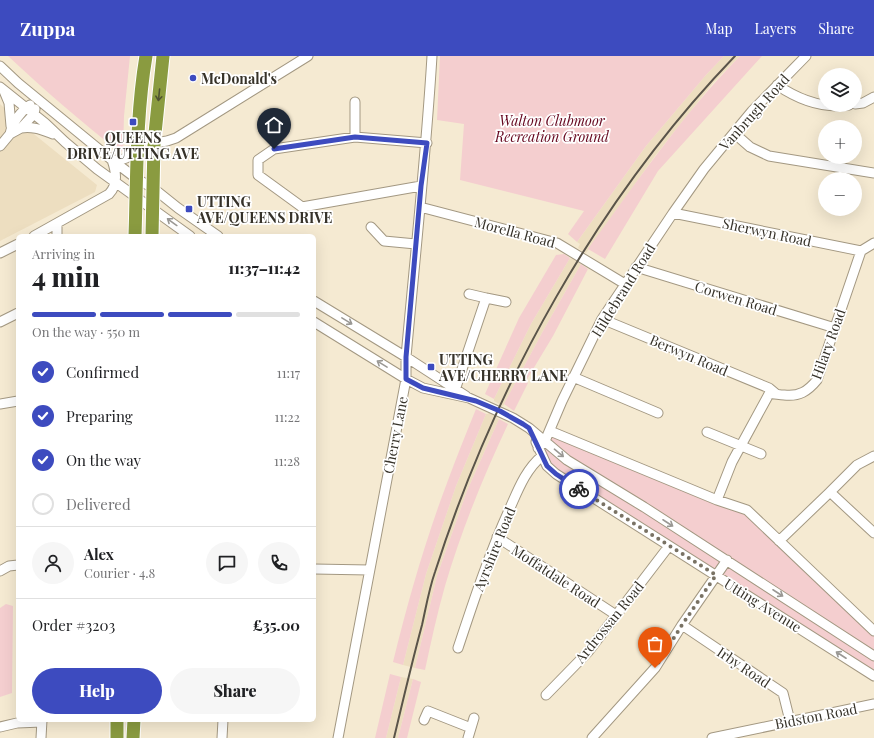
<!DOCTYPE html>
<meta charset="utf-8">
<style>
:root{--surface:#fff;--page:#f6f6f6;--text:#202124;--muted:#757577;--line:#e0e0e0;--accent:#3d4bbf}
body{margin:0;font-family:"Playfair Display",serif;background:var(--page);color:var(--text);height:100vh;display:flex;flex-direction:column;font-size:15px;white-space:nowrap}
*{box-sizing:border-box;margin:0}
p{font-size:13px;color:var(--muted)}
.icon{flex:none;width:22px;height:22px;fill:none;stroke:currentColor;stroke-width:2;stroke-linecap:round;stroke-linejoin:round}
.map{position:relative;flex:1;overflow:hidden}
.details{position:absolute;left:16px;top:178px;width:300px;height:488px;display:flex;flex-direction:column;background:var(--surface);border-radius:6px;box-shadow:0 4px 16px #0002}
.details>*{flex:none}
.fabs{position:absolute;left:818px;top:12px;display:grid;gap:8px}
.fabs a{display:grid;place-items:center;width:44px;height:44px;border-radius:50%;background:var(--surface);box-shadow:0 4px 16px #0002;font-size:20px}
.pin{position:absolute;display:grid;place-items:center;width:34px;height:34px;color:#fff;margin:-41px -17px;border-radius:50% 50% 50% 0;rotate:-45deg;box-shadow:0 0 4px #0007}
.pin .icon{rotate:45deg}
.courier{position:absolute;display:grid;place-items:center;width:40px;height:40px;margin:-20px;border:3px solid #3d4bbf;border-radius:50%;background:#fff;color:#222;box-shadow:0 1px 5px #0007}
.summary em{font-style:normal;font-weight:800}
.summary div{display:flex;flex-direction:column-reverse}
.summary{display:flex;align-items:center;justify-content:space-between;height:68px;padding:0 16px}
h1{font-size:26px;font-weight:800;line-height:30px}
.bar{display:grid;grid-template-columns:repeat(4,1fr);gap:6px 4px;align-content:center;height:48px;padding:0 16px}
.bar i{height:5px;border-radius:3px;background:var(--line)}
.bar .selected{background:var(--accent)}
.bar p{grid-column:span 4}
.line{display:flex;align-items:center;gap:10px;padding:0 16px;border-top:1px solid var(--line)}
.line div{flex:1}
.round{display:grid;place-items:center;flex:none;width:42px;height:42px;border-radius:21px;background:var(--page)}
ol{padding:0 16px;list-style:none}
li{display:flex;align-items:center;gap:12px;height:44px}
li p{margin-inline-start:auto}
li .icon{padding:4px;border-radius:50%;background:var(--accent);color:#fff;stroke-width:4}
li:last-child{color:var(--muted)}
li i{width:22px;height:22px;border:2px solid var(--line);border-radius:50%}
.button{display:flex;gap:8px;margin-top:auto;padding:8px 16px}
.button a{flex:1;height:46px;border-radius:24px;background:var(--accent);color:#fff;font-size:16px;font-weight:800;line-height:46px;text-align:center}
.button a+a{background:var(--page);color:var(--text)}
header{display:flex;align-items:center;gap:24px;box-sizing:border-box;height:56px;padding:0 20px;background:var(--accent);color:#fff}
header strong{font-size:19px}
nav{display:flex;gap:22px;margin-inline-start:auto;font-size:14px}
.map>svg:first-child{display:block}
.built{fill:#eddec0}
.green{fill:#f4cecf}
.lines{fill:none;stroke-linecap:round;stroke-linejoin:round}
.minor-casing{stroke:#a39882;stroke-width:11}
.highway-casing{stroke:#fff;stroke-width:15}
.minor{stroke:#fff;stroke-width:9}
.highway{stroke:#8a9b40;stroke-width:13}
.rail{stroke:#5a5449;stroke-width:2}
.oneway{stroke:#4f5230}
.oneway2{stroke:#9a9894}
.done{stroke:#797264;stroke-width:4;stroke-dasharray:0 7.2}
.route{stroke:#3d4bbf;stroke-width:5}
.poi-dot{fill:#3d4bbf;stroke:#fff;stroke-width:1.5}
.labels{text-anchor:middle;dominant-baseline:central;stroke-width:3.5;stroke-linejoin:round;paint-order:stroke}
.poi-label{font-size:14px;font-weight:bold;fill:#363229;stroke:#fff;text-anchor:start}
.street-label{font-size:14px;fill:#363229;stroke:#fff}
.park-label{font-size:14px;font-style:italic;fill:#65061e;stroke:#fff}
</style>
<header>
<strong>Zuppa</strong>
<nav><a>Map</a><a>Layers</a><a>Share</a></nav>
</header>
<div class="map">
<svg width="874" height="682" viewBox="0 0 874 682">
<rect width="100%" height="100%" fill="#f5ead2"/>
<path class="built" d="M724,0H740L713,27L655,100L586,197L578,192L580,188L577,186L646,90L706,19Z
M0,48L19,66L97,129L95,136L0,185Z
M570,202L571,203L572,202L581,208L543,275L503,350L494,345V343L531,268Z
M489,356L498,361L497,362L499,363L467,435L437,520L415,612L403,609L426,518L456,430L486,358H488Z
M401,621L413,623L398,682H386Z"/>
<path class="green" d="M8,0H130L124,60L123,95L119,96C81,65 44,34 8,0Z
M440,0H724L706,19L646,90L577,186L568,178L584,155L460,124L464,68L437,64Z
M740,0H762L658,115L605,203L588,193C636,127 682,59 740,0Z
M564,198L570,202L531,268L494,343L485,338L519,262L556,199Z
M581,208L588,213L553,280L526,325L528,327L514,355L504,348L543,275Z
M476,353L486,358L456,430L426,518L403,609L393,606C408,545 425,485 447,427C456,402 466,378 476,353Z
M499,363L508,368C484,419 461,475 445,530C437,558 431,586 425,614L415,612L437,520L467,435Z
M529,372L545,385L550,375L747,454L874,575V620L556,418L538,391Z
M6,548L13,550L12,637L0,641V552Z
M390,618L401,621L386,682H375Z
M413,623L421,626L407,682H398Z"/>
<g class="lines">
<g class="minor-casing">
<path id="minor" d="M0,10L18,27L112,104L137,123L153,132L178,152L218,180
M777,29C799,44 822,53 849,49
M0,31L45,67L65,86L97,113L190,180
M4,35L9,47L11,70
M855,48L863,47L874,41
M21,72C33,70 42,74 53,78
M734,77L750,91L769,100L874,117
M10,78C12,67 21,55 30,49
M355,81V46
M154,87L167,85L176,82L308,0
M0,90L10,78L21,72L34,58L35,53
M421,130L302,151L258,119V104L274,93L355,81L427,87
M420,151L557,187L625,228
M673,157L861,195
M371,171L384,185L416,188
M34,180L109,138C118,129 116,115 112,104C124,105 132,101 138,90
M57,180V168
M0,197L18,188
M636,211L835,272
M486,242L506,246
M314,245L406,301L466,340
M602,263L769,332L775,337
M0,266L18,257
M314,266L406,323L423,332L469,342L513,362L529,372L567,404L644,451L874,600
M573,321L658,357
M454,337L486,242L469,238
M0,348L18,345
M550,375L717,444L747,454L874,575
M707,376L761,398
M536,386L547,410L556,418L874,620
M538,392L545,385L562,345L602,263L673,157L704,113L752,55L806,0
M874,400L857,409L830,436L874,477
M717,444L732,406L769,338C775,337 778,339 784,339C799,341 808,335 817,324L861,195L874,187
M497,481L616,559
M779,485L830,436
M314,513L369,514
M0,515L9,510L18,509
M682,569L783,637L790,665
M458,592C474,544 489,498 510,452C518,434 526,413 542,400
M546,639L588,596L669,490
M424,664L428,655L471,672
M0,671L17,667L42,666
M41,682L42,664
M222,682L223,664
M338,682L406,323V301C415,201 426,100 432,0
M468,682L474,662
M592,682L655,612L682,569L727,504
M712,682L874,648"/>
</g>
<g class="highway-casing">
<path id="highway" d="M135,180C137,120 136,59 146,0
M152,180L154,87L163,0
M117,682V664
M133,682L134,664"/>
</g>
<use href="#minor" class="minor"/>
<use href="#highway" class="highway"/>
<path class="rail" d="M394,682C403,644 412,606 422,569C426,551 429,533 435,516C495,329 598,142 735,0"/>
</g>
<defs><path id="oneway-shaft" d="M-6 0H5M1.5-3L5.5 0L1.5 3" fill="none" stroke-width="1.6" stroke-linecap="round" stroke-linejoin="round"/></defs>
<use class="oneway" href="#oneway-shaft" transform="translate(159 39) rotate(96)"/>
<g class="oneway2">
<use href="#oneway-shaft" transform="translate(172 166) rotate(-144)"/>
<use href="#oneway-shaft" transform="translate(347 265) rotate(31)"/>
<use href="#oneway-shaft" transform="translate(382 308) rotate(-148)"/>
<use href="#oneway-shaft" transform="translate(559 397) rotate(40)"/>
<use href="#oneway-shaft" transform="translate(668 467) rotate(33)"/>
<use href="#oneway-shaft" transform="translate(778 537) rotate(33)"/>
<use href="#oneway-shaft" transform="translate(841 599) rotate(-147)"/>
</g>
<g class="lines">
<path class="done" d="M579,433L716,519L682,569L655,612"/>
<path class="route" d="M274,93L355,81L427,87L421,130L406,301V323L423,332L476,345L500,355L523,368L529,372L547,410L556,418L579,433"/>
</g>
<g class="poi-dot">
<circle cx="193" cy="22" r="4"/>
<rect x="129" y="62" width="8" height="8" rx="2"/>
<rect x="185" y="149" width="8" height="8" rx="2"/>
<rect x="427" y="307" width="8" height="8" rx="2"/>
</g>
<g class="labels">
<g class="poi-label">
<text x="201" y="22">McDonald's</text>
<text x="133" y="81" text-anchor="middle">QUEENS<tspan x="133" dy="16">DRIVE/UTTING AVE</tspan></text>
<text x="197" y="145">UTTING<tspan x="197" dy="16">AVE/QUEENS DRIVE</tspan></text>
<text x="439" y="303">UTTING<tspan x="439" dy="16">AVE/CHERRY LANE</tspan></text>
</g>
<g class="street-label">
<text transform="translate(754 56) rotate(-48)">Vanbrugh Road</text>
<text transform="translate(515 176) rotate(15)">Morella Road</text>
<text transform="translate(767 176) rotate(12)">Sherwyn Road</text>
<text transform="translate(623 234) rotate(-58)">Hildebrand Road</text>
<text transform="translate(736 242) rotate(17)">Corwen Road</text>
<text transform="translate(828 288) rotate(-70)">Hilary Road</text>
<text transform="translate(689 299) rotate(23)">Berwyn Road</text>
<text transform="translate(395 379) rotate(-79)">Cherry Lane</text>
<text transform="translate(494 493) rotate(-68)">Ayrshire Road</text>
<text transform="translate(556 520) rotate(33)">Moffatdale Road</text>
<text transform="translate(763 549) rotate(32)">Utting Avenue</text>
<text transform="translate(609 566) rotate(-51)">Ardrossan Road</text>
<text transform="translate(744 611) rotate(34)">Irby Road</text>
<text transform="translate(816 660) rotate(-11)">Bidston Road</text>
</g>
<g class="park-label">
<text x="552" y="64">Walton Clubmoor<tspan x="552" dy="16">Recreation Ground</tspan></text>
</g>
</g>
</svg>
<div class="fabs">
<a><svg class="icon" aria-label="layers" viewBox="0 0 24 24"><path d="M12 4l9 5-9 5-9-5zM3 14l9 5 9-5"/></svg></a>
<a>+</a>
<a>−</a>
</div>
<div class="pin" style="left:655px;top:612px;background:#ea580c"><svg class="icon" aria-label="bag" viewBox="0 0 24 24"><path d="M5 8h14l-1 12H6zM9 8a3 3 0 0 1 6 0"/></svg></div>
<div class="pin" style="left:274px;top:93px;background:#1f2937"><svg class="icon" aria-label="home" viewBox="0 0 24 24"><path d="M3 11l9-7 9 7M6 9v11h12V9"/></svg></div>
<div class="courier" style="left:579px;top:433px"><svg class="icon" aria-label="bike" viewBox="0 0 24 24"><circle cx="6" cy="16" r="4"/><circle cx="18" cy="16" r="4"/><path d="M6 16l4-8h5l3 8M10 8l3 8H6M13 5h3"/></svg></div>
<section class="details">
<div class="summary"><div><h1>4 min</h1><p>Arriving in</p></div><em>11:37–11:42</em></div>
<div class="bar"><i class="selected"></i><i class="selected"></i><i class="selected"></i><i></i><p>On the way · 550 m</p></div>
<ol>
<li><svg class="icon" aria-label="check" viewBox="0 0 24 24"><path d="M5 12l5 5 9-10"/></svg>Confirmed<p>11:17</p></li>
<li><svg class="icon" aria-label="check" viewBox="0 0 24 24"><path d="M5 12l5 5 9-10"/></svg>Preparing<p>11:22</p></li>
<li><svg class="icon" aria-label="check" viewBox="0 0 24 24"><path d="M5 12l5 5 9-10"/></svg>On the way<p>11:28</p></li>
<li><i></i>Delivered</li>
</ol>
<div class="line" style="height:72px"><a class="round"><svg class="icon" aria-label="person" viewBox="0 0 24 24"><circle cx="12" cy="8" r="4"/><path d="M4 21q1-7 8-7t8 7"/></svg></a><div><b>Alex</b><p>Courier · 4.8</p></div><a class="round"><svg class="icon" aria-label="chat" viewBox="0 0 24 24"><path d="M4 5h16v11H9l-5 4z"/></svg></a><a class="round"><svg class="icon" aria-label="phone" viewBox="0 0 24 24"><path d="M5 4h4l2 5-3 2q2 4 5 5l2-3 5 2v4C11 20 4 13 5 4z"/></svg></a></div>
<div class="line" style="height:52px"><div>Order #3203</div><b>£35.00</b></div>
<div class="button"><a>Help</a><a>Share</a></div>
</section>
</div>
